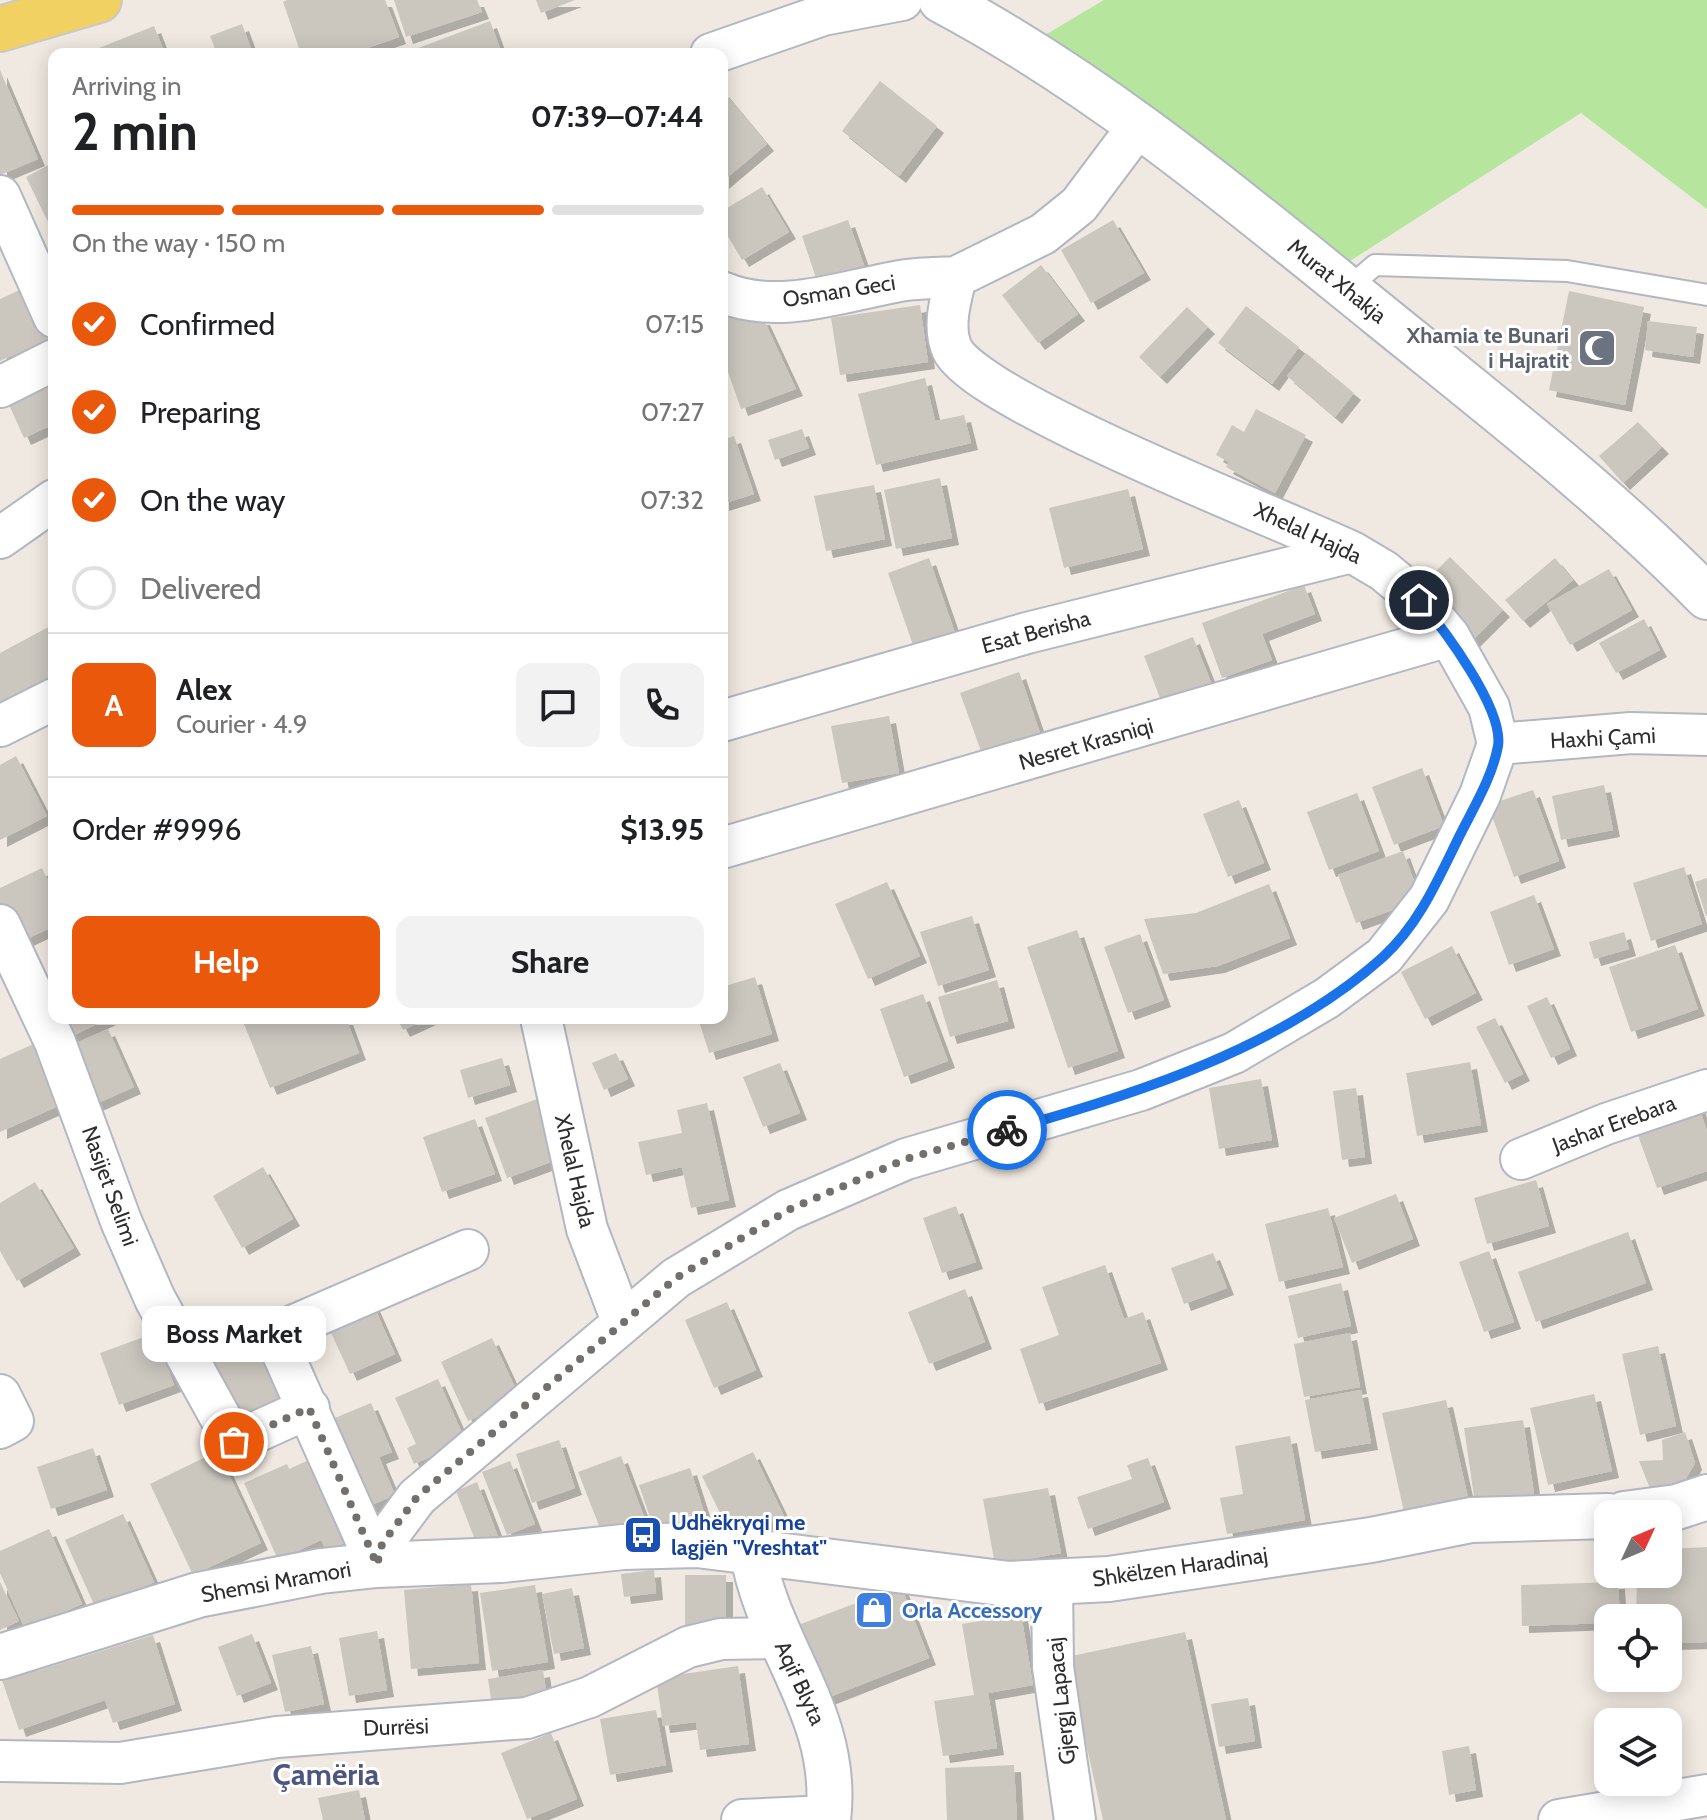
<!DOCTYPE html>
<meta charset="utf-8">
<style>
:root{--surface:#fff;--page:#f2f2f2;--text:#202124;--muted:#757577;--line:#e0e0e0;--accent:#ea580c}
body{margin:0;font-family:Cabin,sans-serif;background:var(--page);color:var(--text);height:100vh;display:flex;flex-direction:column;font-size:30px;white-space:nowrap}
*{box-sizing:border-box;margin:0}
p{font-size:26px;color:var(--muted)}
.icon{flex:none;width:44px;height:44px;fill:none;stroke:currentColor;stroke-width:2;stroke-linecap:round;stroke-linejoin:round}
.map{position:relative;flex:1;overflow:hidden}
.drawer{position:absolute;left:48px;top:48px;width:680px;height:976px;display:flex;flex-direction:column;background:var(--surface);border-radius:16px;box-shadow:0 4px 20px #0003}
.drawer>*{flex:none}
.needle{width:52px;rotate:46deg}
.tools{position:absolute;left:1594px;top:1500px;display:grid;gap:16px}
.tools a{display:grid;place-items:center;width:88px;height:88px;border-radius:16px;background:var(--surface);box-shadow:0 4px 20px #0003;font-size:40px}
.pin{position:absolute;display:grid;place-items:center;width:68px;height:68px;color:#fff;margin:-34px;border:4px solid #fff;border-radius:50%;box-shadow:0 2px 8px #0007}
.courier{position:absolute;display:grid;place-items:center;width:80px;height:80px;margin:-40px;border:6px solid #1a73e8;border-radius:50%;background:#fff;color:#222;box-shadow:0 2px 10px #0007}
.bubble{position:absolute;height:56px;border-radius:16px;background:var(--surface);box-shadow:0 4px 20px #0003;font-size:26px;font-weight:700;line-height:56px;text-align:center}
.head em{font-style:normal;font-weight:700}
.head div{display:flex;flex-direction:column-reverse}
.head{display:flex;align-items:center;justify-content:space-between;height:136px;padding:0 24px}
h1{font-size:52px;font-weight:700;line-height:60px}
.bar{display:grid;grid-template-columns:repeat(4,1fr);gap:12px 8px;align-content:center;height:96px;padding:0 24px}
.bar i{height:10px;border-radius:6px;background:var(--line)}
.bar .on{background:var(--accent)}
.bar p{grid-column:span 4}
.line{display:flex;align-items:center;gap:20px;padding:0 24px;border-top:2px solid var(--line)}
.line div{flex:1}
.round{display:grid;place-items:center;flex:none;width:84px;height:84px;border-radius:16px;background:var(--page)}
ol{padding:0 24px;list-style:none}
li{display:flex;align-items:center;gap:24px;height:88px}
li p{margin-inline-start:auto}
li .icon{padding:8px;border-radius:50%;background:var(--accent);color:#fff;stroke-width:4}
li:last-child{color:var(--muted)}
li i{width:44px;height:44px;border:4px solid var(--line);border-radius:50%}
.primary-button{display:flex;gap:16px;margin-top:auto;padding:16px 24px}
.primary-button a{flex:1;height:92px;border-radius:16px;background:var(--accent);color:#fff;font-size:32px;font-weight:700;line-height:92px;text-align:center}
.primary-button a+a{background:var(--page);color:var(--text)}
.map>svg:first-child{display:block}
.green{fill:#b6e59e}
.building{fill:#cbc7bf;filter:url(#shadow)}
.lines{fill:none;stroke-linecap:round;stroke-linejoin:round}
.lane-casing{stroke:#b4b7c1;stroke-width:24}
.street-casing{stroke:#b4b7c1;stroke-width:44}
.secondary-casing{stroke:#b4b7c1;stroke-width:48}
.primary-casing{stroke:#c9c9c9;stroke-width:48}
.lane{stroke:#fff;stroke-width:20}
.street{stroke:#fff;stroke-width:40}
.secondary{stroke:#fff;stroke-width:44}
.primary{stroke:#f2d163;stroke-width:44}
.done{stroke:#726f6d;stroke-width:8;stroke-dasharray:0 14.4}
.route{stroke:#1a73e8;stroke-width:10}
.labels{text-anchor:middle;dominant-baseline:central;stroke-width:6;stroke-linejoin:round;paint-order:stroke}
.street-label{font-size:22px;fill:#2e2e2e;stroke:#fff}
.worship-label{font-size:22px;font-weight:bold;fill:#5b616d;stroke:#fff;text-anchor:end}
.transit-label{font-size:22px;font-weight:bold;fill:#164399;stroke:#fff;text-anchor:start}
.shop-label{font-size:22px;font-weight:bold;fill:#366cbe;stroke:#fff;text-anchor:start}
.district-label{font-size:30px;font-weight:bold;fill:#4d5680;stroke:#fff}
</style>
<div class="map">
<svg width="1707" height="1820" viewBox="0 0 1707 1820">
<defs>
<filter id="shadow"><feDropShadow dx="7" dy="7" stdDeviation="0" flood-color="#0004"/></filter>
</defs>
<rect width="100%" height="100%" fill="#efe9e1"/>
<path class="green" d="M1104,0H1707V209L1581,113L1339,268L1040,38Z"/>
<path class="building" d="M287,0H385L399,37L350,54H301L283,2Z
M394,0H477L482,12L406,37Z
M536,0H575L541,13Z
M490,21L502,54H411L410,51Z
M242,24L253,54H217L210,36Z
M154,26L165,54H84Z
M0,70L38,159L0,175Z
M880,81L937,126L899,176L842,131Z
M722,90L767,144L722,182Z
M54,162V219L48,222L26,177Z
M762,187L789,232L742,260L722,226V211Z
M848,220L867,274L820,290L802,236Z
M1113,220L1144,273L1091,303L1061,250Z
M1041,265L1078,314L1038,343L1002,295Z
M26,287L49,339L0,361V299Z
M1569,291L1644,307L1625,405L1549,390Z
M920,305L928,362L840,375L831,318Z
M1246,306L1299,347L1272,384L1218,343Z
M1187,307L1208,327L1160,377L1139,357Z
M722,314L746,319L763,318L796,389L741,409L722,355Z
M1648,321L1697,327L1693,357L1645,350Z
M1306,353L1354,393L1335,417L1287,376Z
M54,374V424L24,438L5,396Z
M925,378L935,421L964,415L971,443L876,465L858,394Z
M1256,409L1306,435L1275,493L1226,467L1229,462L1216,455L1232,425L1244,432Z
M1638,422L1662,447L1623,483L1599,456Z
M802,429L809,448L775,460L768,440Z
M734,436L754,494L722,504V440Z
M940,478L952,538L896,549L884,490Z
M874,485L885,539L826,551L814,496Z
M1128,489L1143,549L1064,568L1049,508Z
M1450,557L1503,610L1468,645L1415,592Z
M929,558L956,636L915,651L888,573Z
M1555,558L1573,580L1523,621L1505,600Z
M1609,569L1632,610L1570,645L1547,604Z
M1304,585L1315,614L1262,634L1272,660L1222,678L1202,623Z
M1644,619L1660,650L1616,673L1599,643Z
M54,624V689L0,719V653Z
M1193,637L1216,695L1166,714L1144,656Z
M1019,672L1040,733L982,754L960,693Z
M889,716L899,773L842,783L831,726Z
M16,756L47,816L0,840V765Z
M1422,768L1444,826L1394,845L1372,787Z
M1604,785L1613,830L1561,840L1552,796Z
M1533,790L1559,861L1514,877L1488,805Z
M1357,793L1379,851L1329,870L1307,812Z
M1239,800L1264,863L1228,877L1203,814Z
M1403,851L1421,900L1356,923L1338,875Z
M1684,867L1702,924L1651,941L1633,883Z
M42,868L54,894V926L18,943L0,905V888Z
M1707,878V916H1706L1695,882Z
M887,882L920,956L868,979L835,904Z
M1269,884L1290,938L1218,966L1163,974L1144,919L1196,913Z
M1534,895L1554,949L1509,965L1490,912Z
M972,916L989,970L938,986L920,932Z
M1077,930L1118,1051L1068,1068L1027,947Z
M1624,932L1629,949L1594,959L1589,942Z
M1140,934L1164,1000L1128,1013L1104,947Z
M1675,945L1698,1009L1631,1032L1609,967Z
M1452,946L1476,993L1425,1019L1401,972Z
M755,977L772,1034L709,1053L698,1018H722V987Z
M997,980L1008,1021L950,1037L938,997Z
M54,981V1018H109L64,1040L39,989Z
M923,994L948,1061L904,1077L880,1009Z
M1547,997L1570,1049L1551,1058L1527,1006Z
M259,1018H346L359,1053L270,1088L244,1024Z
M397,1018H429L403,1030Z
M1495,1018L1523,1074L1505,1083L1476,1027Z
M108,1029L134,1087L91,1106L65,1048Z
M38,1042L65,1103L0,1132V1059Z
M616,1053L628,1079L604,1090L592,1063Z
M502,1058L510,1085L468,1098L460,1070Z
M1470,1062L1481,1125L1417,1136L1406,1073Z
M780,1063L800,1113L763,1127L743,1077Z
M1261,1079L1272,1140L1219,1149L1209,1088Z
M1356,1088L1365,1157L1342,1160L1333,1091Z
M540,1098L562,1158L507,1178L485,1118Z
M1697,1102L1707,1131V1171L1657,1188L1634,1124Z
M707,1103L729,1200L691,1208L682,1167L646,1175L638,1142L682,1133L677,1110Z
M475,1119L495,1174L442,1192L423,1137Z
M263,1167L293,1219L242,1248L213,1196Z
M1536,1180L1549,1226L1487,1244L1474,1198Z
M35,1182L74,1248L17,1281L0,1251V1203Z
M1396,1194L1413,1239L1352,1263L1334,1218Z
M956,1206L976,1262L942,1273L923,1218Z
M1328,1208L1343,1267L1279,1282L1265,1224Z
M1628,1232L1646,1283L1536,1322L1518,1272Z
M1489,1251L1514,1322L1484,1332L1459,1262Z
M1213,1253L1227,1288L1184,1304L1171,1268Z
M1105,1265L1124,1319L1143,1312L1161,1363L1039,1404L1020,1349L1059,1335L1042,1287Z
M1341,1283L1351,1326L1298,1338L1288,1296Z
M965,1289L985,1342L929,1364L908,1312Z
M372,1302L395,1354L350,1374L326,1322Z
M727,1302L756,1370L714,1388L685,1320Z
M155,1333L174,1385L119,1405L100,1353Z
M1350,1333L1360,1387L1304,1397L1294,1344Z
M259,1337L289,1401L237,1426L207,1361Z
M492,1338L520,1398L468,1421L441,1362Z
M1658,1346L1676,1426L1640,1435L1622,1354Z
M438,1379L466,1442L414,1464L407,1448L416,1444L395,1398Z
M1361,1390L1371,1443L1315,1452L1305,1400Z
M1594,1394L1612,1471L1548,1485L1530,1408Z
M1446,1400L1470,1507L1406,1521L1382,1413Z
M371,1403L392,1452L379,1457L395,1495L362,1509L325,1422Z
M1523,1420L1534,1494L1475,1503L1464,1428Z
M1685,1432L1695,1463L1684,1482L1653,1496L1639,1461L1663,1460L1662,1440Z
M1290,1436L1305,1520L1227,1534L1220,1498L1243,1494L1235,1446Z
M559,1440L575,1488L532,1503L516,1454Z
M93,1448L107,1490L51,1509L37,1467Z
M218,1451L261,1543L193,1575L150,1484Z
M753,1452L784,1516L733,1540L702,1476Z
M322,1454L360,1536L327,1551L321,1540L278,1560L244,1483L287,1464L289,1469Z
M621,1456L647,1525L605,1541L578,1472Z
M1148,1458L1164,1502L1088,1529L1077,1497L1132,1479L1127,1465Z
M510,1461L535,1524L507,1535L482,1472Z
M690,1468L708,1525L658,1541L639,1485Z
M477,1482L502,1547L479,1550L456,1491Z
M1048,1488L1061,1553L995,1565L983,1499Z
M123,1514L154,1582L96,1609L65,1540Z
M49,1529L82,1604L25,1629L0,1573V1551Z
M1707,1547V1642L1668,1643V1618H1636L1637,1574H1668V1549Z
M654,1570L656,1593L624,1597L621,1574Z
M685,1575H726V1634H685Z
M0,1582L19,1621L0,1630Z
M1618,1582L1620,1618H1608V1623L1522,1626L1521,1585Z
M471,1584L479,1663L411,1669L404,1590Z
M535,1585L548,1662L492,1671L480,1593Z
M901,1586L929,1658L822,1700L793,1627Z
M572,1588L584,1648L554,1654L542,1594Z
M1021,1614L1033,1685L988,1693L997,1748L943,1756L934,1701L974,1695L962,1624Z
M377,1631L387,1690L349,1696L339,1638Z
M1185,1632L1226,1820H1103L1067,1657Z
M252,1634L271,1683L237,1696L218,1647Z
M153,1635L175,1704L113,1723L105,1700L19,1730L0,1674L30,1663L33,1672Z
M311,1646L324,1704L285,1712L272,1655Z
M738,1666L749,1744L700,1750L696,1722L663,1726L656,1678Z
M543,1670L548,1704L493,1712L488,1679Z
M1248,1698L1255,1741L1219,1747L1211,1704Z
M656,1710L666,1765L610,1775L600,1719Z
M551,1733L577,1799L527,1819L501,1753Z
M1469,1746L1476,1790L1449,1795L1442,1751Z
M1014,1765L1017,1820H947L945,1768Z
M359,1790L365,1820H323L318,1798Z"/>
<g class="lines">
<g class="lane-casing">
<path id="lane" d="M1347,289L1375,265L1567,271L1707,295"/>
</g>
<g class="street-casing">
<path id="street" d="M711,54L823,15L902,0
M0,196L54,317
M722,292C780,317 848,289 906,280C923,278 940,278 956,277
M0,387L54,360
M0,538L54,500
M722,721L1027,633L1352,552
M0,726L54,699
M1498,744L1631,733L1707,735
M722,848L1449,636
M0,925L55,1042L121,1221L155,1299L234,1442L309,1408
M541,1018L587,1229L622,1321
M1521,1159L1606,1124L1707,1090
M0,1395L13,1421L0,1428
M377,1565L382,1544L417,1497L676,1278L788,1210L906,1159L1141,1090L1234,1053L1327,998L1384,956L1429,899L1480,795L1498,744L1489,707L1449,636L1419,600L1384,571L1352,552C1284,520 976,401 952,349C942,326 951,299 956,277L1043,234L1079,205L1139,125
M377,1565L274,1334L468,1250
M1052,1582L1053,1667L1075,1820
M0,1761L120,1763L277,1737L527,1718L590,1697L688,1647L721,1639L778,1638
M742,1820L828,1816L829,1820
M1559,1820L1707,1795"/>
</g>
<g class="secondary-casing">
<path id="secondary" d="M941,0C1101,85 1237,200 1377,313C1489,404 1606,494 1707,597
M1624,1514L1677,1507L1707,1497
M752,1550C768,1648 841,1715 828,1820
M0,1657L198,1595L321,1571L377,1565L501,1560L623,1547L697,1545L1009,1584L1109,1579L1371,1540L1471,1520L1608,1516"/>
</g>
<g class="primary-casing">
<path id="primary" d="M0,29L99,0"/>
</g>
<use href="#lane" class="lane"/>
<use href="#street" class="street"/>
<use href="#secondary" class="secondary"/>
<use href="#primary" class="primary"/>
</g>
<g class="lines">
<path class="done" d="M234,1442L309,1408L377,1565L382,1544L417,1497L676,1278L788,1210L906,1159L1007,1130"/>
<path class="route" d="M1007,1130C1135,1095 1283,1047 1383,957C1418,925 1437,882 1457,841C1471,812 1492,779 1498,746C1504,709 1443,628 1419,600"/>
</g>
<defs>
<g id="mosque-square" transform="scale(2)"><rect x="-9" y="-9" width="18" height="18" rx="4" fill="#6b7280" stroke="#fff"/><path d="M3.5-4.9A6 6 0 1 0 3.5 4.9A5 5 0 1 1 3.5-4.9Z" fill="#fff"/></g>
<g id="bus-square" transform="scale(2)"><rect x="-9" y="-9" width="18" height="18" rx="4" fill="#1a4fb4" stroke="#fff"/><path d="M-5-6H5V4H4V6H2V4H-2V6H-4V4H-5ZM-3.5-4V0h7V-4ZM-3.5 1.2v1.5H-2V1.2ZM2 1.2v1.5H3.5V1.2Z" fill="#fff"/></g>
<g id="shop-square" transform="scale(2)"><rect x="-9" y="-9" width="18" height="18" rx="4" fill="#3f7fe0" stroke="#fff"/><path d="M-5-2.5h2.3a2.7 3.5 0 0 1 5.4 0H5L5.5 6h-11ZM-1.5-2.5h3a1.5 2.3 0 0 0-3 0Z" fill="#fff"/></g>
</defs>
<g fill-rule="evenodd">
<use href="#mosque-square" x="1597" y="348"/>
<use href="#bus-square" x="643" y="1535"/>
<use href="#shop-square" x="874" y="1610"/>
</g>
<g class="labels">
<g class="street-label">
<text transform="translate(1337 281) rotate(39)">Murat Xhakja</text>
<text transform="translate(839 291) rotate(-9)">Osman Geci</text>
<text transform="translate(1308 533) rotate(25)">Xhelal Hajda</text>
<text transform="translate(1036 632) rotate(-15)">Esat Berisha</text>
<text transform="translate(1603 738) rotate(-3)">Haxhi Çami</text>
<text transform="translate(1086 744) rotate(-16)">Nesret Krasniqi</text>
<text transform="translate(1614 1124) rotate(-20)">Jashar Erebara</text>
<text transform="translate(575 1171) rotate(77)">Xhelal Hajda</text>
<text transform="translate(110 1186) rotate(70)">Nasijet Selimi</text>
<text transform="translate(1180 1567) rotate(-8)">Shkëlzen Haradinaj</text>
<text transform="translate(276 1582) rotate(-10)">Shemsi Mramori</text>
<text transform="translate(800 1683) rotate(65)">Aqif Blyta</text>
<text transform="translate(1061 1701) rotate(-96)">Gjergj Lapacaj</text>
<text transform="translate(396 1727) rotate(-2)">Durrësi</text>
</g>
<g class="worship-label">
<text x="1569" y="335">Xhamia te Bunari<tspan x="1569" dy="25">i Hajratit</tspan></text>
</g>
<g class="transit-label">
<text x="671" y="1522">Udhëkryqi me<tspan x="671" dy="25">lagjën "Vreshtat"</tspan></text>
</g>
<g class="shop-label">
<text x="902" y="1610">Orla Accessory</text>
</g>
<g class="district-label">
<text x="326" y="1774">Çamëria</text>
</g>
</g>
</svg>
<div class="tools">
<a><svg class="needle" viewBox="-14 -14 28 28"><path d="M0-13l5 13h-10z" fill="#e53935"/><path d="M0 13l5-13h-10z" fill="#757577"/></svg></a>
<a><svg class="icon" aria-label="locate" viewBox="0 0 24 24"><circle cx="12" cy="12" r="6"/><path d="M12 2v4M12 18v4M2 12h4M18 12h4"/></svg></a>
<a><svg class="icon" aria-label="layers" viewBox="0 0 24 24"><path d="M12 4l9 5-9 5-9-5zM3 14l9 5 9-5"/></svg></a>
</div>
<div class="pin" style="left:234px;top:1442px;background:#ea580c"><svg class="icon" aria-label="bag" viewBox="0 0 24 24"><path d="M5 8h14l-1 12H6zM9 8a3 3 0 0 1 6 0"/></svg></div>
<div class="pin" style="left:1419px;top:600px;background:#1f2937"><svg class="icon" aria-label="home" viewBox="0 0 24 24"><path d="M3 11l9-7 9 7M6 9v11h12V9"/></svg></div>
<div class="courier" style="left:1007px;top:1130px"><svg class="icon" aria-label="bike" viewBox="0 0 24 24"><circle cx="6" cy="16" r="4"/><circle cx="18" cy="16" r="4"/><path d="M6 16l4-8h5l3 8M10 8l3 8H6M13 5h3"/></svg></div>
<div class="bubble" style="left:142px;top:1306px;width:184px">Boss Market</div>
<section class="drawer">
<div class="head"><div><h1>2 min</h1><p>Arriving in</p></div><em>07:39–07:44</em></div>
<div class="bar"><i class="on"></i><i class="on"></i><i class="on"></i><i></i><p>On the way · 150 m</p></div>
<ol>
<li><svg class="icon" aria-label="check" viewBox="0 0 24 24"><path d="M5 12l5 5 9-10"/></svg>Confirmed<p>07:15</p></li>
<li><svg class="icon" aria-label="check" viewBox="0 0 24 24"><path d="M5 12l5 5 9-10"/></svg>Preparing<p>07:27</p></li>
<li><svg class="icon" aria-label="check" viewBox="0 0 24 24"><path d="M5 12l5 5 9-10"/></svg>On the way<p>07:32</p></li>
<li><i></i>Delivered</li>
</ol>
<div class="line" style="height:144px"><b class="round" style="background:var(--accent);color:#fff">A</b><div><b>Alex</b><p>Courier · 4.9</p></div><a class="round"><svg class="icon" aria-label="chat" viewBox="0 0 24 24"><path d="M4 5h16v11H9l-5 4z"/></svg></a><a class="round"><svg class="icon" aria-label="phone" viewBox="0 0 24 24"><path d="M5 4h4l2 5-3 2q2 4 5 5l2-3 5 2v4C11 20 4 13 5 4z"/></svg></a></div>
<div class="line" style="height:104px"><div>Order #9996</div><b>$13.95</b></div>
<div class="primary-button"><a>Help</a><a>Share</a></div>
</section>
</div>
